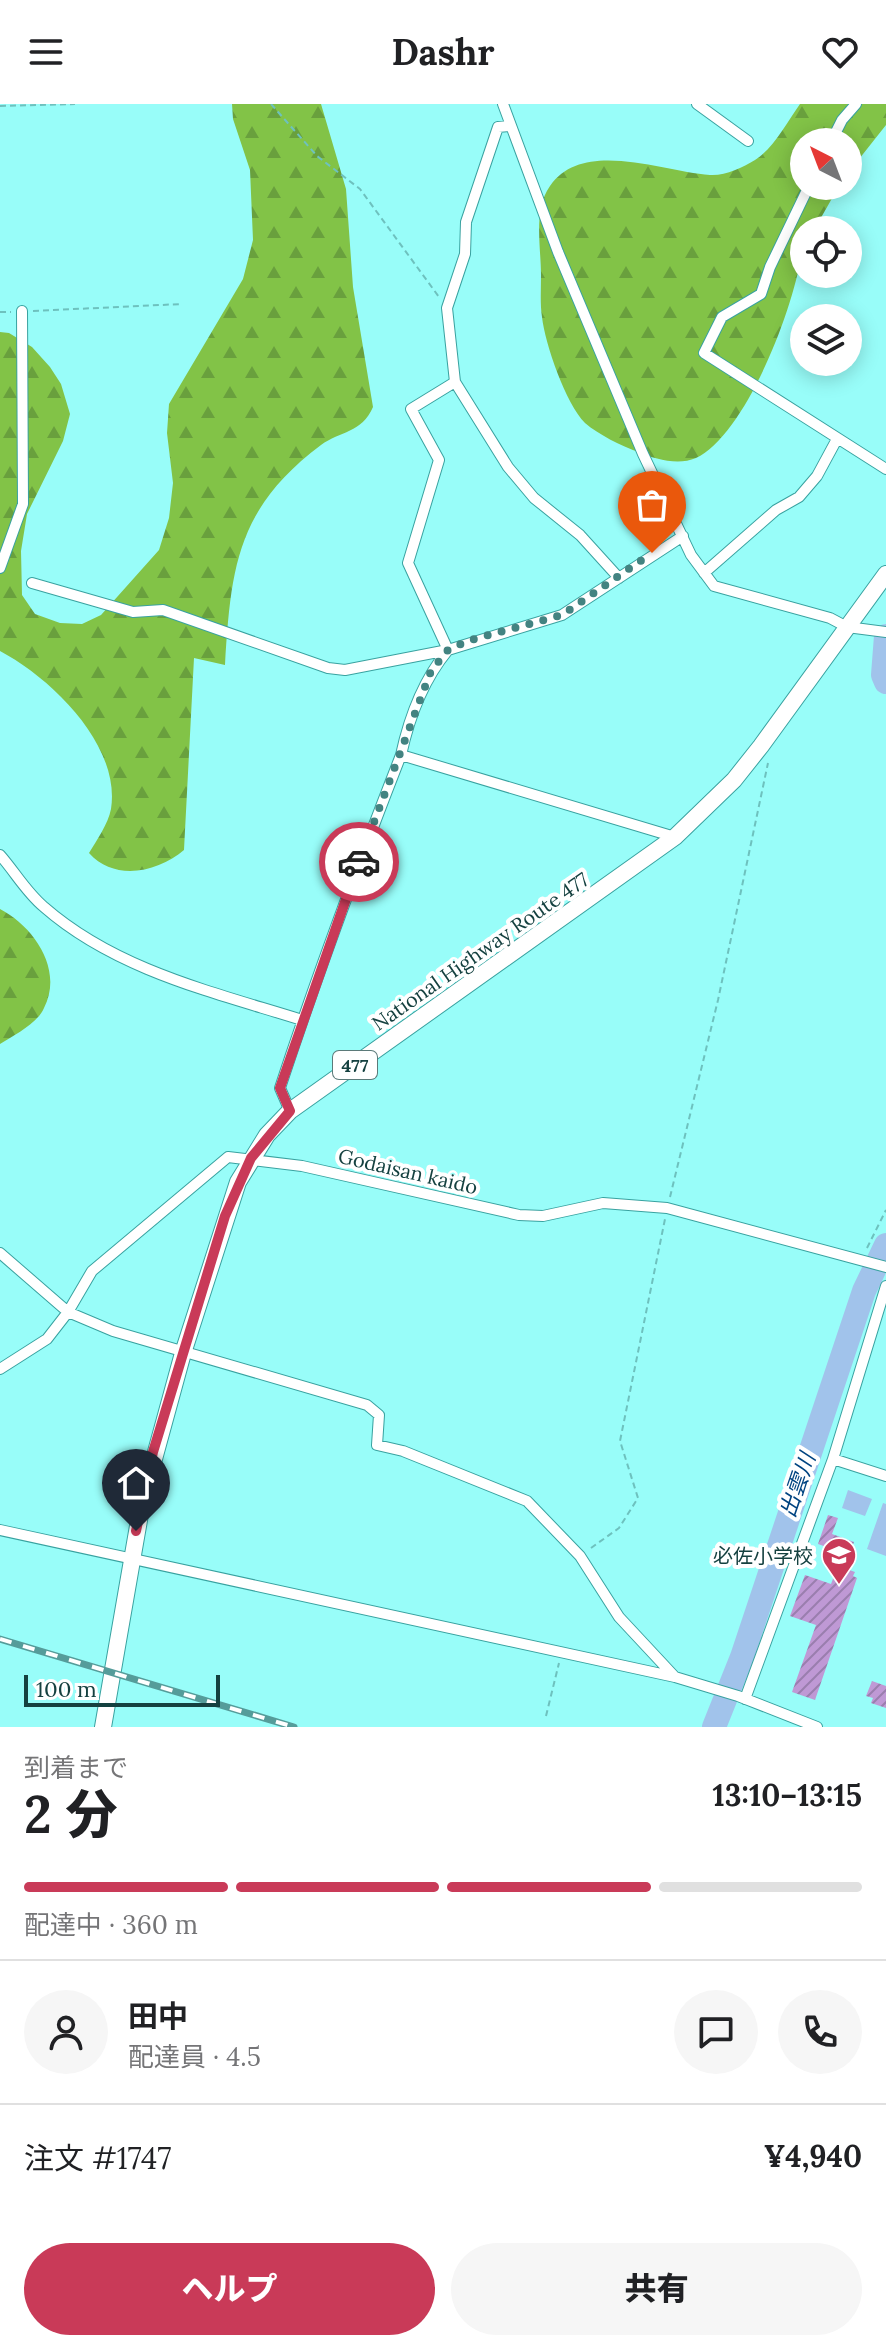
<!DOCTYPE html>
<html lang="ja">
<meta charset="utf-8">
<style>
:root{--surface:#fff;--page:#f6f6f6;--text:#202124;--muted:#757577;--line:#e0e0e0;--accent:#c93a58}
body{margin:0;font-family:Lora,"Noto Sans JP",serif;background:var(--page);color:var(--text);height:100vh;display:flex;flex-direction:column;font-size:30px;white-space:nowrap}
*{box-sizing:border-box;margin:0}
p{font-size:26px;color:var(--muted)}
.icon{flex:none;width:44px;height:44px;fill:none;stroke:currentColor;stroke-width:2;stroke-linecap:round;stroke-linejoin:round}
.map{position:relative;height:1623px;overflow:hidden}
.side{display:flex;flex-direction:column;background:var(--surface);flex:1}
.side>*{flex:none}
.needle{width:52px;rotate:318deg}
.tools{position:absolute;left:790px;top:24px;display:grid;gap:16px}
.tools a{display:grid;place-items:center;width:72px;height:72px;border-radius:50%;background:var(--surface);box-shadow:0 4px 20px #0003;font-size:40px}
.scale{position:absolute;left:24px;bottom:20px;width:196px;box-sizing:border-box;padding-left:8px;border:4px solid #154140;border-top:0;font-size:22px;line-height:28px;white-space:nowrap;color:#154140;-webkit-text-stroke:6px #fff;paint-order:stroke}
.pin{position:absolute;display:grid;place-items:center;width:68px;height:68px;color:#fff;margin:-82px -34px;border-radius:50% 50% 50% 0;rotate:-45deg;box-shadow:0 0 8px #0007}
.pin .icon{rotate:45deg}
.courier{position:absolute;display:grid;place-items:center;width:80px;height:80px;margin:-40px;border:6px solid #c93a58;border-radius:50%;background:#fff;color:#222;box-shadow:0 2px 10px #0007}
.head em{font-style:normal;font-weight:800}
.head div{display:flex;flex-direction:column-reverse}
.head{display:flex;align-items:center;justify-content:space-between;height:136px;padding:0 24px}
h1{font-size:52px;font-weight:800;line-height:60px}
.bar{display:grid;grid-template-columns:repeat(4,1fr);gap:12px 8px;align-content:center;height:96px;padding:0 24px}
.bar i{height:10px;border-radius:6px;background:var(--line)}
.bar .active{background:var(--accent)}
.bar p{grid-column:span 4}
.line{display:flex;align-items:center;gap:20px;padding:0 24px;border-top:2px solid var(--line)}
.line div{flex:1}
.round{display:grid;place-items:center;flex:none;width:84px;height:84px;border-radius:42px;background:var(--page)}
.primary-button{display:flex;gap:16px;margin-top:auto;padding:16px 24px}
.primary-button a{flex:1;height:92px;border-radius:48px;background:var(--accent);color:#fff;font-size:32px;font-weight:800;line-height:92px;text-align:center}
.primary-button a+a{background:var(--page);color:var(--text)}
header{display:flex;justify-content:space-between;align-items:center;height:104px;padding:0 24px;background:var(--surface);font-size:36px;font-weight:800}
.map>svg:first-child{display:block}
.forest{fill:url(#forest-firs)}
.water{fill:#a1c3eb}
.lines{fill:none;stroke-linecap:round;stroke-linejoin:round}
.river{stroke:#a1c3eb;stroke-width:24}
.building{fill:url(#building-hatch)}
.minor-casing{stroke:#39a2a0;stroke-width:12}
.trunk-casing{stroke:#39a2a0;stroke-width:18}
.path{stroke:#6ec1be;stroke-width:2;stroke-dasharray:6 4;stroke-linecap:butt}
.minor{stroke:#fff;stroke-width:10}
.trunk{stroke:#fff;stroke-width:16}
.rail-casing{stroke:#559c9a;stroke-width:7}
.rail{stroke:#fff;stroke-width:4;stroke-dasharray:12;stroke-linecap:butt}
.done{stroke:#438381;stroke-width:8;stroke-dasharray:0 14.4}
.route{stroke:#c93a58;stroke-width:10}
.labels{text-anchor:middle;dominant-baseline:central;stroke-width:8;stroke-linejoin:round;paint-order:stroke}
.shield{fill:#fff;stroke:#5b7a79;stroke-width:2}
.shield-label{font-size:18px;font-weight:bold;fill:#154140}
.street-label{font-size:20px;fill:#154140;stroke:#fff}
.poi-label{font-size:20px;fill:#154140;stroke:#fff;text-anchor:end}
.water-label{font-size:22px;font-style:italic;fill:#004481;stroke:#fff}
</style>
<header><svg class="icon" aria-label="menu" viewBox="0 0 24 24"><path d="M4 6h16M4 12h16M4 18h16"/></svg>Dashr<svg class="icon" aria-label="heart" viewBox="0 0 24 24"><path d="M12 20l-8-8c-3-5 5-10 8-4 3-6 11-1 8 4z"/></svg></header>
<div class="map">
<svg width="886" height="1623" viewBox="0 0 886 1623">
<defs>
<pattern id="forest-firs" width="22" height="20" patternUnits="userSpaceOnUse" patternTransform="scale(2)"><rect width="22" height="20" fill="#82c347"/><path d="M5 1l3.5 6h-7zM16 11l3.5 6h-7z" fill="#69a03d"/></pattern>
<pattern id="building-hatch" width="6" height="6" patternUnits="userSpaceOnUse" patternTransform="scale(2)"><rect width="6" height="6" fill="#bf99d5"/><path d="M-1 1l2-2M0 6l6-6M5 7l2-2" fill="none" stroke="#9a7eae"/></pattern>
</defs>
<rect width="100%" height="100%" fill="#98fdf9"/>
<path class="forest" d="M232,0H321L346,85L353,183L373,303C362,329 340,327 321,341C237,404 231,463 225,561L194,554L184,746C158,768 115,778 89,749C97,736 108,720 111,705C121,641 51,574 0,547V228L9,229L32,243L50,263L61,280L70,310L63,337L27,410L21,447L22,491L35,510L60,519L82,520L101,511L159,446L169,414L173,379L167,329L169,300L243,175L253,136L250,66L233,15Z
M800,0H886V21L848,69V38H804V82H839L814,126H804C804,182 749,329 696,354C678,362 655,355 638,348C620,341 599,331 585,319C566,300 545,240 542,213C540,200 541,185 541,171C541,143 533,106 550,82C583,34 663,68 710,71C725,72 742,64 755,56C774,44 787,18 800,0Z
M0,805C33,822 64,865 44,904C37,920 14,931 0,940Z"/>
<path class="water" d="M848,1386L872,1395L865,1412L842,1404Z
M883,1399L886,1400V1452L867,1445Z"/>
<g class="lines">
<path class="river" d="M886,532L883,571L886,578
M714,1623L742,1553L864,1187L886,1141"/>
</g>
<path class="building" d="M828,1411L838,1414L832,1430L854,1438L849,1451L818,1440Z
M838,1462L855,1468L853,1472L857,1474L815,1596L792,1588L816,1521L790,1512L805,1471L831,1480Z
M872,1577L886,1582V1604L871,1599L873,1594L866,1592Z"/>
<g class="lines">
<g class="minor-casing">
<path id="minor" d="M503,0L558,148L643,350L691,451L714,482L830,514L847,523L886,528
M697,0L748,37
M509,22L498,23L466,118L465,150L447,204L455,278L508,363L534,394L580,431L619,474
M831,38L842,16L856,0
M809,82L770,163L761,190L722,213L704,249L886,365
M0,464L23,400L22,207
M704,469L776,406L799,393L817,372L837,335
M32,479L133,508L163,506L328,564L345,566L448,546L562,511L683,432
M448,546L408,459L439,356L411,305L455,278
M401,651L675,733
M0,751C15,768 26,788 44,803C116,866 213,888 302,916
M290,1007L280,984C317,871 358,761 401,651C409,614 424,575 448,546
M0,1149L68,1208L113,1227L367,1301L379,1311L377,1341L403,1347L527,1397L580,1452L619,1513L674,1572
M886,1182L833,1355L886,1372
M0,1265L47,1235L68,1208L92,1167L228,1053L302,1062L519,1111L543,1112L603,1099L667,1104L886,1163
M0,1426L675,1573L738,1592L817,1623
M745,1595L833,1355"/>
</g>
<g class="trunk-casing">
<path id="trunk" d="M103,1623L142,1399L183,1249L238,1078L267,1031L290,1007L675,733L734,676L761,642L886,470"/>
</g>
<path class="path" d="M271,0L317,52L360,85L439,193
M0,2L75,0
M33,207L182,200
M0,208H11
M670,1093L718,896L768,659
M867,1144L886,1106
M591,1444L619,1424L638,1394L620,1337L665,1115
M546,1612L559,1559"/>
<use href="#minor" class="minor"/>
<use href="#trunk" class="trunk"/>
<g class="rail-casing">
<path id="rail" d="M0,1535L294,1623"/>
</g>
<use href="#rail" class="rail"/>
</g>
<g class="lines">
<path class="done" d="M359,758L431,567L448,546L467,537L562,511L652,449"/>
<path class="route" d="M136,1427L153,1348L225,1112L251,1054L290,1007L280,984L359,758"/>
</g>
<defs>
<g id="school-pin" transform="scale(1.8)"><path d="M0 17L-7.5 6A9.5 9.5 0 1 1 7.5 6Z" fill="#c93a58" stroke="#fff"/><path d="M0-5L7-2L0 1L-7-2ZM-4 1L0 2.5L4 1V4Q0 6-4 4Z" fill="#fff"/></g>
</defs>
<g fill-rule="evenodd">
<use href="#school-pin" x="839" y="1451"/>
</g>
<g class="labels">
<rect class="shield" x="333" y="947" width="44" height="28" rx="6"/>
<g class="shield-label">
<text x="355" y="961">477</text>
</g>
<g class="street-label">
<text transform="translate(480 847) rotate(-35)">National Highway Route 477</text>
<text transform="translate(408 1067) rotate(13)">Godaisan kaido</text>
</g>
<g class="poi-label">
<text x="813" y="1451">必佐小学校</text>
</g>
<g class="water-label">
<text transform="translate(797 1381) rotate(-71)">出雲川</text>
</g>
</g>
</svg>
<div class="tools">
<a><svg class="needle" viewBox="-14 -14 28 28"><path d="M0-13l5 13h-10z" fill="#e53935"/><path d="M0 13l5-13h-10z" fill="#757577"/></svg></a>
<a><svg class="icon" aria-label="locate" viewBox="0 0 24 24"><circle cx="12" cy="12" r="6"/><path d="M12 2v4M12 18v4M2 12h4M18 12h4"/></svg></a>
<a><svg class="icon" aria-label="layers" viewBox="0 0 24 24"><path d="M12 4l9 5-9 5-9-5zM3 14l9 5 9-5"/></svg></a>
</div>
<div class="scale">100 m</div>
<div class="pin" style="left:652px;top:449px;background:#ea580c"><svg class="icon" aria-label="bag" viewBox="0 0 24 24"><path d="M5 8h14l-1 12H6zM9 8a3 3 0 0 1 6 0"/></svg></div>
<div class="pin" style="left:136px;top:1427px;background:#1f2937"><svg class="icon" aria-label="home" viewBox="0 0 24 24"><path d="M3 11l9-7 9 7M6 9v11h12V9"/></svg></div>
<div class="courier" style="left:359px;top:758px"><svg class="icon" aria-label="car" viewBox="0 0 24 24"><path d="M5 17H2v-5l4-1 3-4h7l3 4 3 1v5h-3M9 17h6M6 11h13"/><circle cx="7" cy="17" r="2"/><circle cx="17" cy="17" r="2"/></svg></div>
</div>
<section class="side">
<div class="head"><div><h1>2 分</h1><p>到着まで</p></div><em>13:10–13:15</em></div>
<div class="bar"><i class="active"></i><i class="active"></i><i class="active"></i><i></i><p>配達中 · 360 m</p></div>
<div class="line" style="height:144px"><a class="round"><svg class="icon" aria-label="person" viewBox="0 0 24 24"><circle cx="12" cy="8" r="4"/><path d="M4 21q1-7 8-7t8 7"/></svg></a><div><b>田中</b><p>配達員 · 4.5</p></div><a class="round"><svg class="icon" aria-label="chat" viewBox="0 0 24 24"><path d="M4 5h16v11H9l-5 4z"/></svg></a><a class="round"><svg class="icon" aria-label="phone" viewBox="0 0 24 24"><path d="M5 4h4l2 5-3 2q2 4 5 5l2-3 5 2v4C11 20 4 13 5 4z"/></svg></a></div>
<div class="line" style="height:104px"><div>注文 #1747</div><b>¥4,940</b></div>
<div class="primary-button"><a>ヘルプ</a><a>共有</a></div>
</section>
